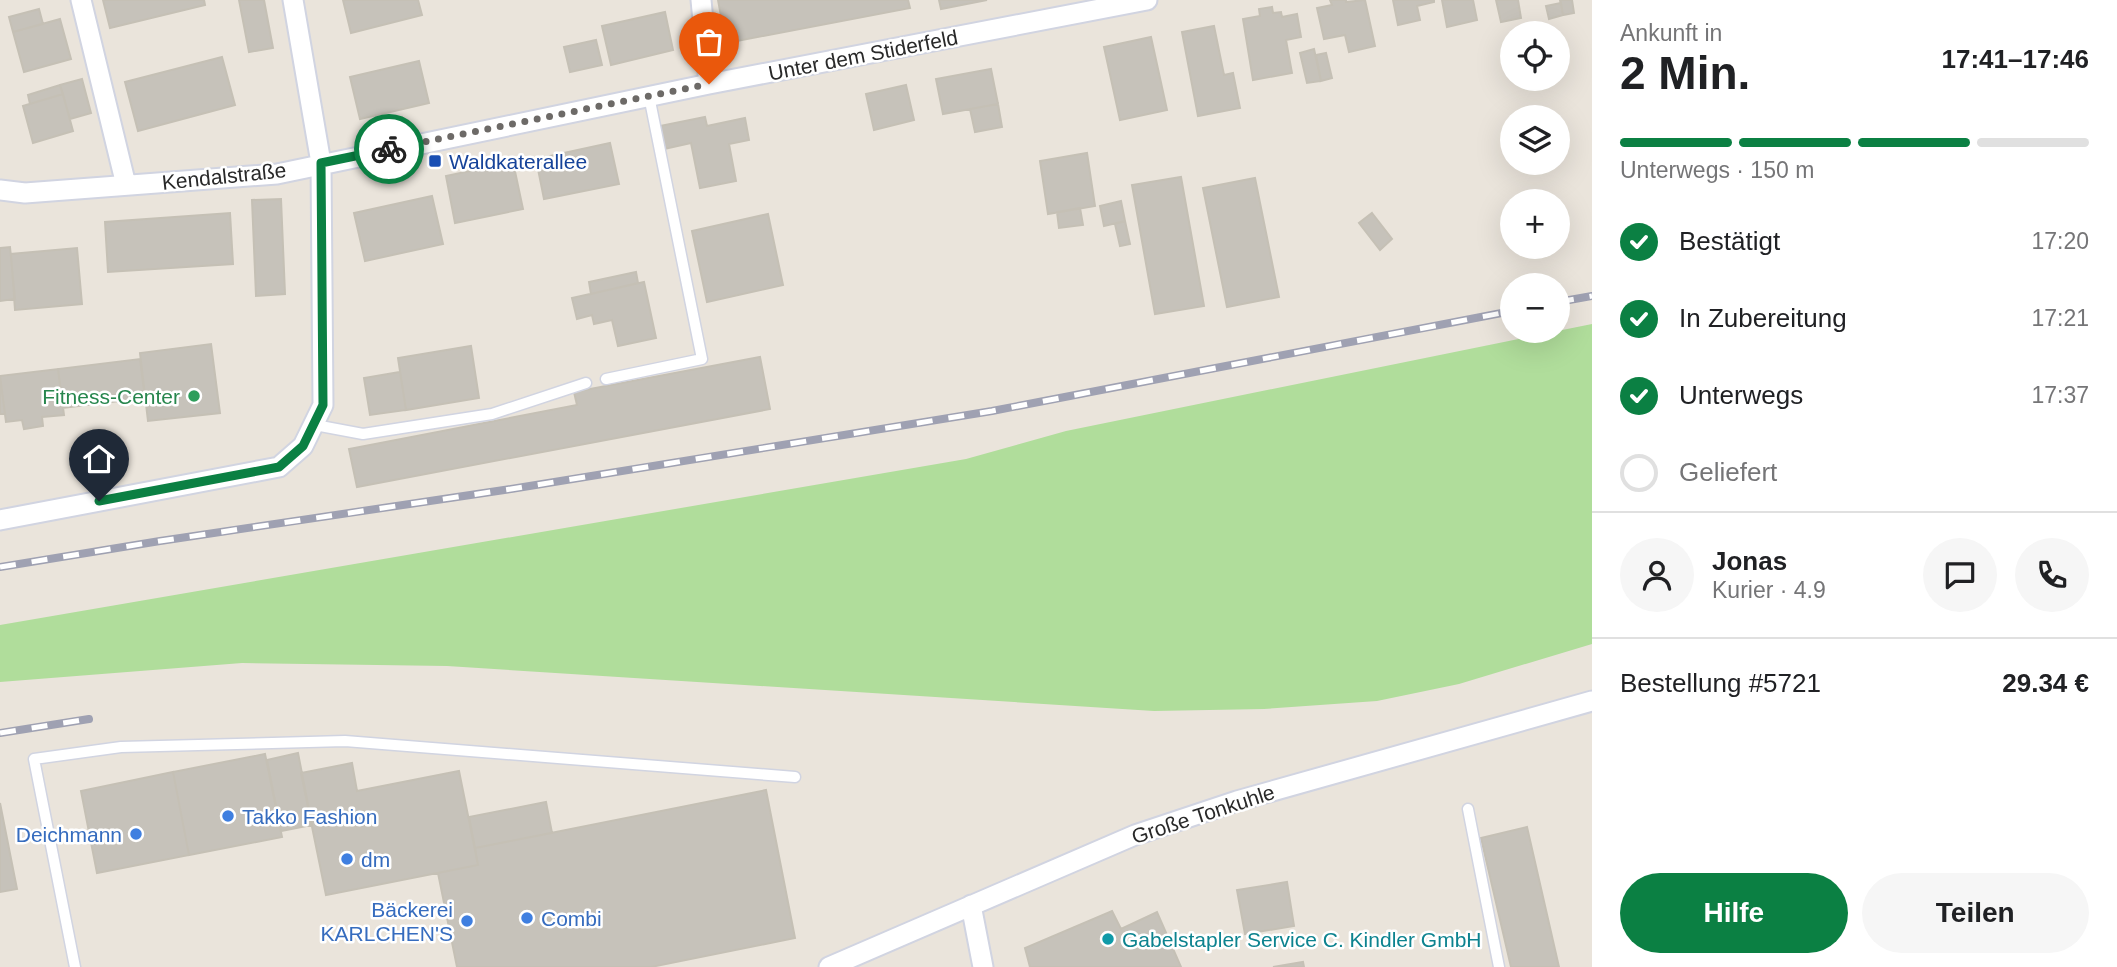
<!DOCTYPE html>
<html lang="de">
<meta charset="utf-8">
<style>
:root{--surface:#fff;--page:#f6f6f6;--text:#202124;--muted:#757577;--line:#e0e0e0;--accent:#0b8043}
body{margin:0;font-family:Helvetica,sans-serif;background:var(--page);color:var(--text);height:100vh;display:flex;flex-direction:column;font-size:26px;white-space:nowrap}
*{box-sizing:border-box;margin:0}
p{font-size:23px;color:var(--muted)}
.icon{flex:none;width:38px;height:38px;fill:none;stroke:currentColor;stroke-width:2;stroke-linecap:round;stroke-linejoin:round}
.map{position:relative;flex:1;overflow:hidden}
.details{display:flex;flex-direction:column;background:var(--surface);width:525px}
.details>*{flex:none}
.tools{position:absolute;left:1500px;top:21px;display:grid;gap:14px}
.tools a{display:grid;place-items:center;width:70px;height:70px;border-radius:50%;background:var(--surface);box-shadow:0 7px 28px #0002;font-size:35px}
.pin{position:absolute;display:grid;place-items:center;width:60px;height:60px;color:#fff;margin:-72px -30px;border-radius:50% 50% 50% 0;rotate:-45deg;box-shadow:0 0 7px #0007}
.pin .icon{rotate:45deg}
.courier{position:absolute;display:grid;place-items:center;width:70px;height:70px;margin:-35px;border:5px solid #0b8043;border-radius:50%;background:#fff;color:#222;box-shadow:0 2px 9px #0007}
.headline em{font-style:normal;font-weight:800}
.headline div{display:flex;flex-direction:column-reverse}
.headline{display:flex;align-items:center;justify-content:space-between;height:119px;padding:0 28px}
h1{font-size:46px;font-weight:800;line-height:52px}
.bar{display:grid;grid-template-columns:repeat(4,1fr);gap:10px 7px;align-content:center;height:84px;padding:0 28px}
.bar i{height:9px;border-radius:5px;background:var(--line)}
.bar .on{background:var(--accent)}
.bar p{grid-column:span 4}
.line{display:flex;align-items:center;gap:18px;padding:0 28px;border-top:2px solid var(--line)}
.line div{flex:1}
.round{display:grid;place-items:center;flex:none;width:74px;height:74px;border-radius:37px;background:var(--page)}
ol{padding:0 28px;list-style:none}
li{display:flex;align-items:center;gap:21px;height:77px}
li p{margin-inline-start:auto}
li .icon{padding:7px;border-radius:50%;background:var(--accent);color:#fff;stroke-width:4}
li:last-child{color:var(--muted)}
li i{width:38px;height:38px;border:4px solid var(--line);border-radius:50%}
.button{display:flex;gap:14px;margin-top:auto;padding:14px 28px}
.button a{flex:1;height:80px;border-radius:42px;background:var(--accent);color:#fff;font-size:28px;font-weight:800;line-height:80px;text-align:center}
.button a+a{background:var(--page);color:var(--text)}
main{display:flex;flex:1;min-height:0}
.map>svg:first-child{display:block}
.green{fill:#b0dd9b}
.building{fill:#c6c2ba;stroke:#c5c0b5;stroke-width:2}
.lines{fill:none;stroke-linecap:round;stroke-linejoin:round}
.lane-casing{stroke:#d1d4e1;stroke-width:13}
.street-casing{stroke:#d1d4e1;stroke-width:23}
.lane{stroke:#fff;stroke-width:10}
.street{stroke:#fff;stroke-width:19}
.rail-casing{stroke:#9fa1b2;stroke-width:8}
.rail{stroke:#fff;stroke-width:5;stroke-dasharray:16;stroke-linecap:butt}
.done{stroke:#6d6a67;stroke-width:7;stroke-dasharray:0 12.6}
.route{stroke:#0b8043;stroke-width:9}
.transit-dot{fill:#1a4fb4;stroke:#fff;stroke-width:2.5}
.leisure-dot{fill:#2e9e5b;stroke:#fff;stroke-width:2.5}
.shop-dot{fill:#3f7fe0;stroke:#fff;stroke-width:2.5}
.culture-dot{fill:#0f9aa8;stroke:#fff;stroke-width:2.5}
.labels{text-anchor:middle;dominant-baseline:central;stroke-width:5;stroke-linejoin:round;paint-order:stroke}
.street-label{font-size:21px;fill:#292929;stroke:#fff}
.transit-label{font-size:21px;fill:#164399;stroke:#fff;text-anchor:start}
.leisure-label{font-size:21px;fill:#27864d;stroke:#fff;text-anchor:end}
.shop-label{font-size:21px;fill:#366cbe;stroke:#fff;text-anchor:start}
.culture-label{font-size:21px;fill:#0d838f;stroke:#fff;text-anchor:start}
</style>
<main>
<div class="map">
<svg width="1592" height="967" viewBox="0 0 1592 967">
<rect width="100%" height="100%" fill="#eae4db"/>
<path class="green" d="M1592,324V644L1459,684L1377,701L1264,709L1154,711L447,666L242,663L0,682V625L966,459L1066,431Z"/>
<path class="building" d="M103,0H204L205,5L110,28Z
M239,0H264L273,48L249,52Z
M343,0H418L422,15L351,33Z
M718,0H908L910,8L726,43Z
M939,0H987L941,9Z
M1330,0H1346V2L1365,0L1375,46L1349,52L1345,35L1324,39L1317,8L1332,5Z
M1393,0H1434V2L1417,6L1420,20L1398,25Z
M1442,0H1473L1477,20L1447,27Z
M1496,0H1518L1521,18L1501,22Z
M1560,0H1572L1574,13L1563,15Z
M1561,3L1563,15L1549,19L1546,6Z
M1272,7L1273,13L1281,12L1282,17L1297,14L1301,37L1286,40L1292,73L1253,80L1243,19L1260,16L1259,9Z
M39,9L43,24L13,32L9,17Z
M665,12L673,50L611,65L602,26Z
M60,19L71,59L24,72L13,32Z
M1214,26L1224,75L1233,73L1240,108L1198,116L1182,32Z
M1151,37L1167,110L1120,120L1104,47Z
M596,40L602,65L570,72L564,47Z
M1314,49L1321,81L1307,83L1300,53Z
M1326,53L1332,78L1321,81L1316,55Z
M222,57L235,105L138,131L125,82Z
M419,61L429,103L360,119L350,77Z
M991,69L998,104L943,114L936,79Z
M82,79L91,113L70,119L60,85Z
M60,85L63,94L30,104L28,95Z
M906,85L914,120L874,130L866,94Z
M63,94L73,131L33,143L23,106Z
M998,104L1002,127L975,132L970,109Z
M705,117L707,126L745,118L749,140L729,144L736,181L700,188L691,143L664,149L660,126Z
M610,143L619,184L544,199L536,159Z
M1087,153L1095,206L1048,214L1040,161Z
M513,162L523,209L455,223L446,176Z
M1181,177L1204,306L1155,314L1132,185Z
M1255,178L1279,297L1227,307L1203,188Z
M432,196L443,244L365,261L354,213Z
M281,199L285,294L256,296L252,200Z
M1121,201L1125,221L1104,226L1100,206Z
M1080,208L1083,225L1059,228L1057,212Z
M230,213L233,264L108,272L105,222Z
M1372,213L1392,239L1380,250L1359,223Z
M768,214L783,285L707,302L692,231Z
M1125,221L1130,244L1120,246L1115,224Z
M10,247L15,299L0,301V248Z
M77,248L82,304L15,310L11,254Z
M636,272L638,283L591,294L589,282Z
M644,282L656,338L618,346L612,320L594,324L592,315L577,319L572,298Z
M211,344L220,413L148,421L140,353Z
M471,346L479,398L406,410L398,358Z
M760,357L770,409L357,487L349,449L577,405L574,392Z
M140,359L145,398L63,408L58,369Z
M58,369L64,415L42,417L43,426L24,429L22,420L6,422L0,376Z
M400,372L406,410L370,415L364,378Z
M0,377L5,414H0Z
M298,753L312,825L281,831L267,760Z
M265,754L282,837L189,855L173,772Z
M352,763L357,791L459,771L478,865L326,895L301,773Z
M173,772L189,855L97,873L81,791Z
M766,790L795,938L651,967H457L438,873L478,865L475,848Z
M546,802L552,833L475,848L469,817Z
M0,803L17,889L0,892Z
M1527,827L1559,967H1511L1481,838Z
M1287,882L1294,926L1245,934L1237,890Z
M1112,911L1121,929L1157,912L1181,967H1030L1025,948Z
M1303,962L1304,967H1273Z"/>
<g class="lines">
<g class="lane-casing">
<path id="lane" d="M606,379L702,359L649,96
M315,425L363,434L492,414L586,383
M1468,809L1499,967
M75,967L34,759L121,747L345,741L795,777"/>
</g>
<g class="street-casing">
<path id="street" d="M81,0L126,185
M701,0L709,84
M0,190L25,193L277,174L709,84L1147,0
M0,520L279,467L303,446L323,405L321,163L293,0
M971,905L983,967
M829,967L1135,835L1237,801L1592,701"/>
</g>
<use href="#lane" class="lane"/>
<use href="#street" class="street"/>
<g class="rail-casing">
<path id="rail" d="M1558,302L1592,296
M0,567L160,541L511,489L992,411L1512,311
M0,733L89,719"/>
</g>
<use href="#rail" class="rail"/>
</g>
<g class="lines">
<path class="done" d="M389,149L709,84"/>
<path class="route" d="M99,501L279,467L303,446L323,405L321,163L389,149"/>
</g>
<rect class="transit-dot" x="428" y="154" width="14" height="14" rx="3.5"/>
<circle class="leisure-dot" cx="194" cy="396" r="7"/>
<g class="shop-dot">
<circle cx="228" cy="816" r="7"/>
<circle cx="136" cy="834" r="7"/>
<circle cx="347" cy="859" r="7"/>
<circle cx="527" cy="918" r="7"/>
<circle cx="467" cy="921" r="7"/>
</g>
<circle class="culture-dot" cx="1108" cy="939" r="7"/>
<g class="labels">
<g class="street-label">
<text transform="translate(863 55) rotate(-11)">Unter dem Stiderfeld</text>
<text transform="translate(224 176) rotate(-6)">Kendalstraße</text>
<text transform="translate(1203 814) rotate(-18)">Große Tonkuhle</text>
</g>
<g class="transit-label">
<text x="449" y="161">Waldkaterallee</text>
</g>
<g class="leisure-label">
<text x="180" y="396">Fitness-Center</text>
</g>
<g class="shop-label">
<text x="242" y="816">Takko Fashion</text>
<text x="122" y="834" text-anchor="end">Deichmann</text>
<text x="361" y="859">dm</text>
<text x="453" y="909" text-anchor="end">Bäckerei<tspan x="453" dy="24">KARLCHEN'S</tspan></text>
<text x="541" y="918">Combi</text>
</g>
<g class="culture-label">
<text x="1122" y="939">Gabelstapler Service C. Kindler GmbH</text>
</g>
</g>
</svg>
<div class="tools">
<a><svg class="icon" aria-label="locate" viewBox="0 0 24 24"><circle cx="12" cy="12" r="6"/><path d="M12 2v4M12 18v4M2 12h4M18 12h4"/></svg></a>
<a><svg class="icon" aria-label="layers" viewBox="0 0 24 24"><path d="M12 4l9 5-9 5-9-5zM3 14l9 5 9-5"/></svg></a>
<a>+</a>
<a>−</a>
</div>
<div class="pin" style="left:709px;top:84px;background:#ea580c"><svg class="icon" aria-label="bag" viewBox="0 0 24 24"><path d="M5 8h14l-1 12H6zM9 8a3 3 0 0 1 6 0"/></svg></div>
<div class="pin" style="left:99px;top:501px;background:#1f2937"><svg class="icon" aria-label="home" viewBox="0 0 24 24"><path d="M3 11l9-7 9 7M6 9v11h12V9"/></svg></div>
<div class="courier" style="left:389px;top:149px"><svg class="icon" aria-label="bike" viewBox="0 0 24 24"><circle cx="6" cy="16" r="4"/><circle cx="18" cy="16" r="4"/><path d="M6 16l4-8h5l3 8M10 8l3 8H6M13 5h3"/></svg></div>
</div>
<section class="details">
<div class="headline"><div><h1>2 Min.</h1><p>Ankunft in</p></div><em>17:41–17:46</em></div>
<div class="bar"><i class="on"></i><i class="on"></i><i class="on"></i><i></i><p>Unterwegs · 150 m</p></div>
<ol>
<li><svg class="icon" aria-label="check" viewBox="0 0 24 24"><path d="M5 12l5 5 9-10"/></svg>Bestätigt<p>17:20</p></li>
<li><svg class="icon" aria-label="check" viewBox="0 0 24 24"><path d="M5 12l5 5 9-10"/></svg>In Zubereitung<p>17:21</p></li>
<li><svg class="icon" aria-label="check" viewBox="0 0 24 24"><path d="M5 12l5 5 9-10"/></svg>Unterwegs<p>17:37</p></li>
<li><i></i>Geliefert</li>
</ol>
<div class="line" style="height:126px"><a class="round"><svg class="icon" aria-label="person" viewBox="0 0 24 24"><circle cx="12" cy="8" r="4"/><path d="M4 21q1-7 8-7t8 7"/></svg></a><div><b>Jonas</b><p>Kurier · 4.9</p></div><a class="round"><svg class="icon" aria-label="chat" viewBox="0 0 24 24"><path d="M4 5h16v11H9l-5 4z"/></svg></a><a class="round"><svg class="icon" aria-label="phone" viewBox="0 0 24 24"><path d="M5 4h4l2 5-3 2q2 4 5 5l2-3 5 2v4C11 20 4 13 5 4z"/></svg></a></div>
<div class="line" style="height:91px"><div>Bestellung #5721</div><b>29.34 €</b></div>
<div class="button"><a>Hilfe</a><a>Teilen</a></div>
</section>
</main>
